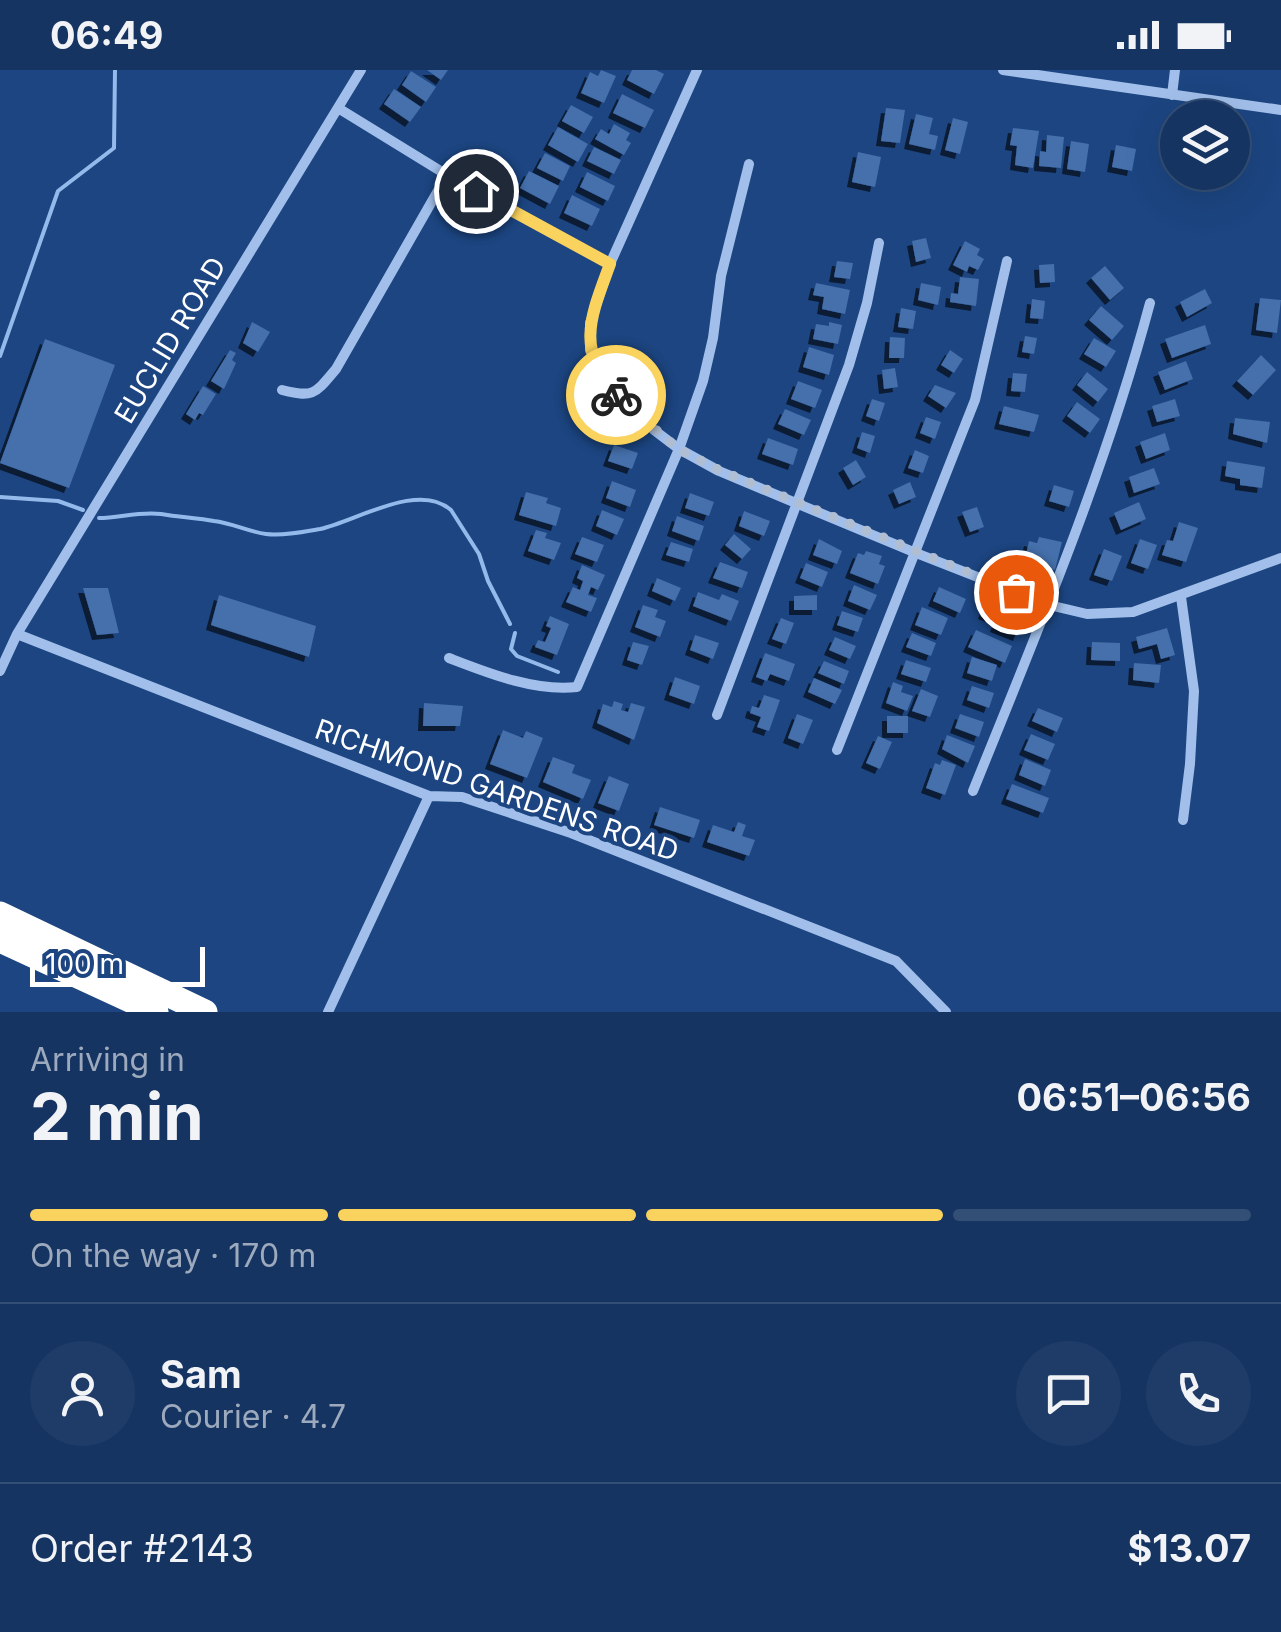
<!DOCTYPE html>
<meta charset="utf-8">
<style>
:root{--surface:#153461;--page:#1e3c67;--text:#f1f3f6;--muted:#9daabd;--line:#344f76;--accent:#fad25e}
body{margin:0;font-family:Inter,sans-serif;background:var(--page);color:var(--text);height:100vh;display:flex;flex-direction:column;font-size:38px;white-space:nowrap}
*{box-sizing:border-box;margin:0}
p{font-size:32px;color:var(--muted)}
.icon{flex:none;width:55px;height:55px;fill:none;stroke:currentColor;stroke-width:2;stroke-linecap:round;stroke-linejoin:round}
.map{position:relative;height:942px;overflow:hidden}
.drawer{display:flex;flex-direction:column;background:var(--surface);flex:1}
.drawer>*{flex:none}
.tools{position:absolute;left:1160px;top:30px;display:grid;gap:20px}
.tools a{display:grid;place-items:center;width:90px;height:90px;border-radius:50%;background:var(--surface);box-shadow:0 10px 40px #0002,0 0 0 2px var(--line);font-size:50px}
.scale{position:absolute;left:30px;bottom:25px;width:175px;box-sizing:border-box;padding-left:10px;border:5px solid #fff;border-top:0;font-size:28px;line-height:35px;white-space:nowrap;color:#fff;-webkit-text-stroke:8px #1c4581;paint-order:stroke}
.pin{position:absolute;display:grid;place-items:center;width:85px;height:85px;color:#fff;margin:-42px;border:5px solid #fff;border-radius:50%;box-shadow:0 2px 10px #0007}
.courier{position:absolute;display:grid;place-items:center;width:100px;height:100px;margin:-50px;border:8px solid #fad25e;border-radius:50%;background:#fff;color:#222;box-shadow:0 2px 12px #0007}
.head em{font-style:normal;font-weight:700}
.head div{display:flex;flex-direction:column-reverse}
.head{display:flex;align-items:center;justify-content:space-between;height:170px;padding:0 30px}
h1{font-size:65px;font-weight:700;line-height:75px}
.bar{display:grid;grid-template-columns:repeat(4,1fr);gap:15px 10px;align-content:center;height:120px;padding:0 30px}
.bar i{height:12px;border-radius:8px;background:var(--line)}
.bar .current{background:var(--accent)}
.bar p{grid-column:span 4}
.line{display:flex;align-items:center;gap:25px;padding:0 30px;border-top:2px solid var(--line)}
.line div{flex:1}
.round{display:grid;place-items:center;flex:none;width:105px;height:105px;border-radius:52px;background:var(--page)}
.status{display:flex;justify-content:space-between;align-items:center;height:70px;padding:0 50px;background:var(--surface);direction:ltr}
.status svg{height:28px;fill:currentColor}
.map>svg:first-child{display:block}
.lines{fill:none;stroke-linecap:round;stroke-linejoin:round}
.stream{stroke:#94baec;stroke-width:4}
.building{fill:#446fab;filter:url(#shadow)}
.street{stroke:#a1bfea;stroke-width:10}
.highway{stroke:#fff;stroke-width:25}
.done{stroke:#b0bed3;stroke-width:10;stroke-dasharray:0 18}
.route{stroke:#fad25e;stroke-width:12}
.labels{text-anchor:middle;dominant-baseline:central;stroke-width:8;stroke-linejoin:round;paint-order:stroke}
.street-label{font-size:28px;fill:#fff;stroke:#1c4581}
</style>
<div class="status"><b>06:49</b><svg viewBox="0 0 49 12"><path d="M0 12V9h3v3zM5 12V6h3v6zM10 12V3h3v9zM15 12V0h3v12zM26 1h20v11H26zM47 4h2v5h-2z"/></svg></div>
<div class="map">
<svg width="1281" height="942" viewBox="0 0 1281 942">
<defs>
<filter id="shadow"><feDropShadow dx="-5" dy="5" stdDeviation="0" flood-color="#0009"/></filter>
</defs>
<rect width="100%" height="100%" fill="#1c4581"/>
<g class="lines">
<path class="stream" d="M0,286L58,121L114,78L115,0
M0,427L58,431L83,440
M99,448C119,448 140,441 161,444C178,447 196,448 214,451C232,453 249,462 266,464C283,466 303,462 320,459C356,451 419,411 451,440L479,484L488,511L510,554
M515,563L511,579L517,586L558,602"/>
</g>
<path class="building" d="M427,0H448L441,10Z
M601,0L616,6L604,33L581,23L590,2L598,6Z
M632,0H656L664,4L654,24L627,10Z
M411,1L436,17L426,32L402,15Z
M394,19L421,37L410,52L384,34Z
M622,24L654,40L645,58L613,43Z
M571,35L593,47L584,63L562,51Z
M886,38L905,40L900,73L881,71Z
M916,44L933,48L929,64L938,66L935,80L909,74Z
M953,48L968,52L960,84L945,80Z
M614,54L630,63L626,70L631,73L624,85L595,69L601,59L609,64Z
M558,57L588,74L578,92L548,75Z
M1013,58L1039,61L1033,98L1015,95L1017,76L1010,75Z
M1047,65L1064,67L1061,98L1039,96L1040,81L1046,82Z
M1071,71L1089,74L1085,102L1067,99Z
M1116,75L1136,79L1132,101L1112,97Z
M594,77L621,90L614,104L587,91Z
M858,82L881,87L875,117L852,112Z
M545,83L570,96L563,111L537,98Z
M529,101L559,116L550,134L520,118Z
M587,102L615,116L608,131L580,117Z
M572,125L600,139L592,156L564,143Z
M926,168L931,188L916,192L912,171Z
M965,171L980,179L977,185L984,189L978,200L969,196L967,202L953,195Z
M837,191L853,193L850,209L834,207Z
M1054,194L1055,212L1040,213L1039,195Z
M1105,196L1124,218L1110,230L1091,208Z
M960,207L979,209L976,236L950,232L951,223L958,224Z
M816,213L850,220L845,244L822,239L824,227L813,225Z
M921,213L941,217L938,235L918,230Z
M1205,219L1212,233L1187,247L1180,232Z
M1260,228L1281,230L1277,263L1256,260Z
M1032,229L1045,231L1043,249L1030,248Z
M1101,236L1124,256L1112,270L1089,250Z
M901,238L916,241L913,259L898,257Z
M252,252L270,262L258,282L243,273Z
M829,252L842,255L838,274L813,269L816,254L829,256Z
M1205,255L1211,274L1172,288L1165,269Z
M1025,266L1037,268L1034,284L1022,282Z
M890,267L905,268L904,288H889Z
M1094,268L1116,281L1106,297L1084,284Z
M45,269L115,295L69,418L0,393Z
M809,277L834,285L829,305L803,297Z
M230,280L236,283L232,290L236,293L224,319L211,311Z
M950,280L963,289L954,303L941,295Z
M1261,285L1276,300L1253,325L1237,311Z
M1186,291L1193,309L1165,320L1158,302Z
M895,298L898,317L884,319L882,300Z
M1087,302L1108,319L1098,332L1077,315Z
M1013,303L1027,304L1025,322L1011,321Z
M798,311L822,320L815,338L791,329Z
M935,315L956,323L946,338L928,326Z
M203,316L216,324L203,345L199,343L195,350L186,344Z
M872,329L885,333L879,351L866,346Z
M1175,329L1180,346L1157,352L1152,336Z
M1077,332L1100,349L1090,363L1067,346Z
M1004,336L1039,345L1034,362L999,354Z
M785,339L811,350L804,365L778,354Z
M926,347L941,352L935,369L920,363Z
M1235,348L1270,352L1267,373L1233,364Z
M862,362L875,366L870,383L857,378Z
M1165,363L1170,380L1146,389L1140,372Z
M768,368L798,379L793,395L762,384Z
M614,375L638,383L632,399L608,391Z
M915,380L929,386L923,403L908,398Z
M856,390L866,407L853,415L843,398Z
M1227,391L1265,397L1262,418L1240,415V409L1225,406Z
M1154,398L1160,414L1134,423L1129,407Z
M612,411L636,420L630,437L606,428Z
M910,412L916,427L899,434L893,420Z
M1054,415L1074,421L1069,437L1049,431Z
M526,422L548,428L546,433L561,438L556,456L519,445Z
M690,423L714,432L709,446L685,438Z
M1139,432L1146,449L1121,460L1114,443Z
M977,437L984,457L970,462L962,442Z
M602,440L624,449L617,465L596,456Z
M744,441L770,451L764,466L739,456Z
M677,446L704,456L699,471L672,461Z
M1179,452L1198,458L1186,492L1162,485L1167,470L1173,471Z
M536,460L547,463L545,468L561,473L554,490L528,481Z
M734,464L751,479L742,489L725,475Z
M582,467L604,475L597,492L575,484Z
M1039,467L1062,472L1055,500L1024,493L1029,471L1037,473Z
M819,469L842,481L837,494L813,485Z
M1140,469L1157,475L1148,499L1131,493Z
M671,472L693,479L689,492L666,485Z
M1104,479L1122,486L1112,511L1094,505Z
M866,481L882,486L879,494L885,496L878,514L850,503L858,483L864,485Z
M720,492L748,502L742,518L713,508Z
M806,493L828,502L822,517L800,508Z
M582,495L605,505L598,520L591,517L588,525L597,528L591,542L566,532L573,517L580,520L583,511L577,508Z
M657,508L681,518L675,531L652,521Z
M854,515L877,525L870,540L848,531Z
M939,517L966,529L960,543L933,531Z
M83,518H108L119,563L97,565Z
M698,522L719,530L722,524L739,531L731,551L693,536Z
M219,525L316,556L309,587L211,555Z
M817,525V540H794V526Z
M989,529L1026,544L1018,566L995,557L998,550L983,544Z
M643,535L658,540L655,547L666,551L660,567L635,557Z
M922,537L948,548L941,565L915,555Z
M842,541L863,548L858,562L837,555Z
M550,546L569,554L557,585L535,577L538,570L545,572L551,558L546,556Z
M781,548L794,553L786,574L772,569Z
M1167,558L1175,585L1161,589L1157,574L1139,579L1136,567Z
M976,560L1012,576L1005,593L968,577Z
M912,563L936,573L931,586L906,577Z
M695,565L719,573L713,589L690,580Z
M835,567L856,576L850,589L829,580Z
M633,572L649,576L642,595L627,590Z
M1092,572L1120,573V591L1091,590Z
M765,583L795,594L789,611L770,604L767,611L756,607Z
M972,587L997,595L992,611L967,603Z
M906,590L931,598L926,612L901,604Z
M824,591L849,601L844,614L818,603Z
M1134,593L1161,595L1159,613L1133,610Z
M675,607L700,616L694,634L669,625Z
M814,608L842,620L835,634L808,622Z
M893,612L903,616L901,622L913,626L907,641L886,633Z
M972,616L994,623L989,638L967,630Z
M921,619L938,626L930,647L912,641Z
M764,625L780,630L769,661L757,657L761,647L750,643L752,636L759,638Z
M614,631L623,634L621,640L628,642L631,633L645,637L634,670L597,653L603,634L612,637Z
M424,633L463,636L460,656H423Z
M1038,638L1063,648L1057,662L1032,651Z
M797,644L813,650L803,674L788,668Z
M960,644L984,652L979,667L955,658Z
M887,646H908V663H887Z
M503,660L523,668L526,661L543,668L527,708L490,694Z
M1031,664L1055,674L1048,690L1024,680Z
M947,665L975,676L968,693L942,679Z
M878,666L892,672L880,699L866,693Z
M553,687L575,695L572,703L591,710L583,729L543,712Z
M1025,689L1051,700L1045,716L1019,705Z
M942,690L956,695L945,725L926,718L935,693L940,695Z
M609,706L629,714L619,741L598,733Z
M1012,714L1049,728L1043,743L1006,729Z
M660,737L700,750L694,768L654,755Z
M738,752L746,755L742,766L755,770L749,786L707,772L713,755L734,762Z"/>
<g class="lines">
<path class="street" d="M697,0L610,194L590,253V280L602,308L654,360L679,379L719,401L916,483L1049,535L1087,544L1133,542L1281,488
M1003,0L1281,40
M1172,25L1175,0
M338,38L447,105L610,194
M282,320C314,328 315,324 336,299L447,105
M1181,527L1194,621L1190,694L1183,750
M17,564L429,726L462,727L571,763L896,891L946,942
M449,588C488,603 535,622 577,617L679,379L703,311L713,268L721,206L749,94
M0,601L17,564L361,0
M717,645L849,295L867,233L879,173
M837,680L975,330L1007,191
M973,721C1038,560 1105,401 1150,233
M328,942L429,726"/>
<path class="highway" d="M0,844L205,942
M0,870L156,942"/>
</g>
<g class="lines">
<path class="done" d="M616,325L678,379L719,400L1016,522"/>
<path class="route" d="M476,121L610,194C591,246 575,278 616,325"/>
</g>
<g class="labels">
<g class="street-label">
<text transform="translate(170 270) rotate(-59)">EUCLID ROAD</text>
<text transform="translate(497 720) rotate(19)">RICHMOND GARDENS ROAD</text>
</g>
</g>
</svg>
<div class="tools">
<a><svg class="icon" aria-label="layers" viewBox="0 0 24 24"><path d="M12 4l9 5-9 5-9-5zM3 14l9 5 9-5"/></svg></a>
</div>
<div class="scale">100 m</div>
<div class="pin" style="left:1016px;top:522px;background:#ea580c"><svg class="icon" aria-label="bag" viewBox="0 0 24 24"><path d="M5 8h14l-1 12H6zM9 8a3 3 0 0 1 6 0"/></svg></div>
<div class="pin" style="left:476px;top:121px;background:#1f2937"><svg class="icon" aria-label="home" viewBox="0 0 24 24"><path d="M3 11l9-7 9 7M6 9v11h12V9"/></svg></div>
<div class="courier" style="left:616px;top:325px"><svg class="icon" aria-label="bike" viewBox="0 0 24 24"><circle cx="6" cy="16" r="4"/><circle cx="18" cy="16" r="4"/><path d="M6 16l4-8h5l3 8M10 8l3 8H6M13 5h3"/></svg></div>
</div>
<section class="drawer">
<div class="head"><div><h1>2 min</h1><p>Arriving in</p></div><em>06:51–06:56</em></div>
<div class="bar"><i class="current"></i><i class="current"></i><i class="current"></i><i></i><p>On the way · 170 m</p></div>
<div class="line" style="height:180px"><a class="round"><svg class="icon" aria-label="person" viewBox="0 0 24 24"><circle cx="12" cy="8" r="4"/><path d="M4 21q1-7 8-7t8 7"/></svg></a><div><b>Sam</b><p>Courier · 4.7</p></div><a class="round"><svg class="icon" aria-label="chat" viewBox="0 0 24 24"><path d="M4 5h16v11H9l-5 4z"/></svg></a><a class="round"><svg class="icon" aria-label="phone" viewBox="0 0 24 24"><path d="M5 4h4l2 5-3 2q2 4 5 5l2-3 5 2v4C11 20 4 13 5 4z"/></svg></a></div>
<div class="line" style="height:130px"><div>Order #2143</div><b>$13.07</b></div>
</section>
